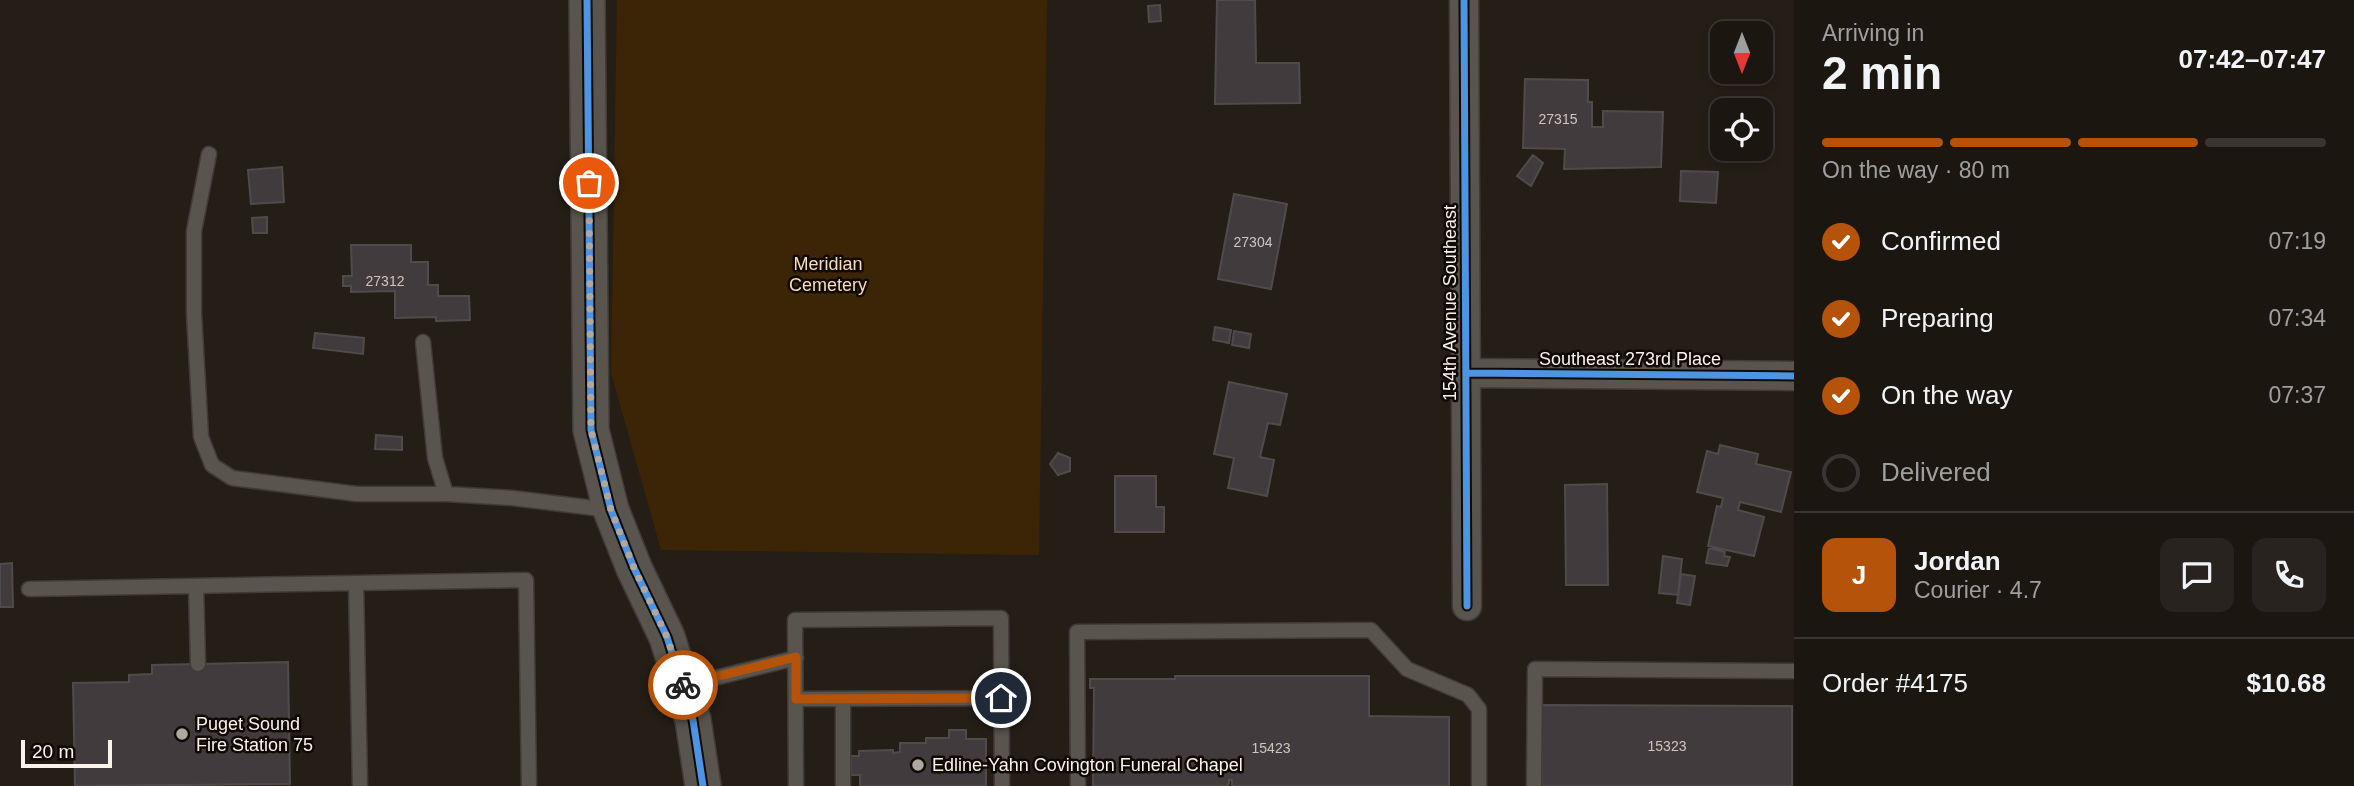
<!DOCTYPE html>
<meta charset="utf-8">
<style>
:root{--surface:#1c1611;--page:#29231f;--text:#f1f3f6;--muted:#a09f9f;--line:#3a3531;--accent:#b45309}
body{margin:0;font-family:Arial,sans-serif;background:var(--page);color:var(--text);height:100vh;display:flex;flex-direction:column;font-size:26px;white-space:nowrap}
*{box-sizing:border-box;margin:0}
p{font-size:23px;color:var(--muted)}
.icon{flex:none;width:38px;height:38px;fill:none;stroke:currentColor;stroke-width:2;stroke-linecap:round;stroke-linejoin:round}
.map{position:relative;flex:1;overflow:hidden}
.details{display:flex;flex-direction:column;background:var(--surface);width:560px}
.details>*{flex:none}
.needle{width:46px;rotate:180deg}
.tools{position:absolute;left:1710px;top:21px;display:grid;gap:14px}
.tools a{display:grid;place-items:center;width:63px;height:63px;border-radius:14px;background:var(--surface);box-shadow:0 4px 10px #0003,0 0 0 2px var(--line);font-size:35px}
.scale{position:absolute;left:21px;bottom:18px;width:91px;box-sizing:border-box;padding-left:7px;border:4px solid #fbf3ea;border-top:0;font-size:19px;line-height:24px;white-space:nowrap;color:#fbf3ea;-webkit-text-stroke:5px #100a05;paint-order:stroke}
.pin{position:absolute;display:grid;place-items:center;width:60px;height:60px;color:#fff;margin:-30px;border:4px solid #fff;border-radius:50%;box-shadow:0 2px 7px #0007}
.courier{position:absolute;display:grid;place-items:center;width:70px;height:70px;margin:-35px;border:5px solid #b45309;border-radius:50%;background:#fff;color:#222;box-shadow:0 2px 9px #0007}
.summary em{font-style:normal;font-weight:700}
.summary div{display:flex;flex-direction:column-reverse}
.summary{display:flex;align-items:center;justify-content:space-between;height:119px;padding:0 28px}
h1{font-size:46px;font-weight:700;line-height:52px}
.bar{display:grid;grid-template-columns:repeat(4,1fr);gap:10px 7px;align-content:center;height:84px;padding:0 28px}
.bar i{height:9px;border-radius:5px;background:var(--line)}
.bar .on{background:var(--accent)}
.bar p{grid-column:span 4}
.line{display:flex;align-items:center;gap:18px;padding:0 28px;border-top:2px solid var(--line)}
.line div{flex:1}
.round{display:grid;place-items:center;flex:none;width:74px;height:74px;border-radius:14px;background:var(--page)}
ol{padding:0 28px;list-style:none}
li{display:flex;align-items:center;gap:21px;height:77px}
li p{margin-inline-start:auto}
li .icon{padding:7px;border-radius:50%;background:var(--accent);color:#fff;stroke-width:4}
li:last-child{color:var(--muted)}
li i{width:38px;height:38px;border:4px solid var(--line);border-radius:50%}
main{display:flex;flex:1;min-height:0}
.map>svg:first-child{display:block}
.green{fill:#3c2507}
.building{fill:#423b3e;stroke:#504b4b;stroke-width:2}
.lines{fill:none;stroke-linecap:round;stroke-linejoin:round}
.service-casing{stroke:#413b36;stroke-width:17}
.minor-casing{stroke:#413b36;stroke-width:31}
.tertiary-casing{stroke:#413b36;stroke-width:38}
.service{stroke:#59544e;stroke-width:14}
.minor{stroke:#59544e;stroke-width:28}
.tertiary{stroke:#59544e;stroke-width:35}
.cycleway-casing{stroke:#100a05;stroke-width:11}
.cycleway{stroke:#4d94e3;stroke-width:7}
.done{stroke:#b0a8a0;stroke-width:7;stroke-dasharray:0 12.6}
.route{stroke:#b45309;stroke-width:9}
.poi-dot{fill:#b0a8a0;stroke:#100a05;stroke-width:2.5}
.labels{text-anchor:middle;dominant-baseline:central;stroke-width:5;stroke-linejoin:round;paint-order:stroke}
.number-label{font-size:14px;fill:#cdc5bf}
.park-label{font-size:18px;fill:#fadbbb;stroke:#100a05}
.street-label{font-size:18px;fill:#fbf3ea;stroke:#100a05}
.poi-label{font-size:18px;fill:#fbf3ea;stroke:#100a05;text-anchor:start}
</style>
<main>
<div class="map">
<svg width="1794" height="786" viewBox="0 0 1794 786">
<rect width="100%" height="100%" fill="#251e17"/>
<path class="green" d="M617,0H1047L1039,555L661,550L611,373Z"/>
<path class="building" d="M1217,0H1255L1256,63H1299L1300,103L1215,104Z
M1160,5L1161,21L1149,22L1148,6Z
M1525,79L1588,80V102H1592V127H1603V111L1663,112L1661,167L1564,169L1565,149L1523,148Z
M1533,155L1543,163L1531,186L1517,176Z
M282,167L284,202L251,204L248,170Z
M1681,171L1718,172L1716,203L1680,201Z
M1234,194L1287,204L1271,289L1218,279Z
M267,217V233H253L252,218Z
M351,245H411V262H428V285H438V296H469L470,320L436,321V317L395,318V291L351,292V286H343V276H352Z
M1215,327L1231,330L1229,343L1213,340Z
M1234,331L1251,334L1249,348L1232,345Z
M315,333L364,338L363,354L313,348Z
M1229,382L1287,394L1280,425L1268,423L1260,457L1274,460L1267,496L1228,488L1234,458L1214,454Z
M376,435L402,437V450L375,449Z
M1720,445L1758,454L1756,464L1791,472L1781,512L1740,502L1738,510L1764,517L1754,556L1708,546L1717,506L1721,507L1723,498L1697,492L1707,451L1718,454Z
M1058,453L1070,458V471L1058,475L1050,464Z
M1115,476H1156V507H1164V532H1115Z
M1607,484L1608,585H1566L1565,485Z
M1709,548L1725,552L1724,556L1730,557L1727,566L1706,563Z
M1663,556L1682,559L1678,595L1659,593Z
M12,563L13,607H0V564Z
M1681,574L1695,576L1690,605L1677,603Z
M288,662L290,784L75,786L73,683L129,682V675L152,674V665Z
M1175,676H1369V716L1449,717V786H1232V780H1229V784L1226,786H1093L1094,688H1090V679H1175Z
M1542,705L1792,706V786H1542Z
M949,730H966V739H986V786H860V775H851V756H859V751L893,750V753L900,752V743H926V738H949Z"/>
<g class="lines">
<g class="service-casing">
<path id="service" d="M209,154L194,231V314L201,437L212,465L232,478L357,494H446
M423,342L435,458L446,494L512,498L610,510
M356,583L526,580L529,786
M196,586L198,664
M29,589L356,583L360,786
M682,686L796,658
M796,699L1001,698
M843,699V786
M796,786L795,620L1001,618L1002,786
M1078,786L1077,632L1371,630L1407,669L1468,695L1479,709V786
M1534,786L1535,669L1794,671"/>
</g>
<g class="minor-casing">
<path id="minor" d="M1464,0L1467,606
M1466,373L1794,376"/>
</g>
<g class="tertiary-casing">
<path id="tertiary" d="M587,0L591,430L611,510L634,568L667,637L693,720L703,786"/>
</g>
<use href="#service" class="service"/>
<use href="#minor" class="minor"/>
<use href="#tertiary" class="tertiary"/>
<g class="cycleway-casing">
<path id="cycleway" d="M587,0L591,430L611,510L634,568L667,637L693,720L703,786
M1464,0L1467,606
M1466,373L1794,376"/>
</g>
<use href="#cycleway" class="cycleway"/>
</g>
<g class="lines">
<path class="done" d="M589,183L591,430L611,510L634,568L667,637L683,685"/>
<path class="route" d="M683,685L796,657V699L1001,698"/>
</g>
<g class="poi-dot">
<circle cx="182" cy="734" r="7"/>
<circle cx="918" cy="765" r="7"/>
</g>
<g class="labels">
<g class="number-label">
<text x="1558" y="119">27315</text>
<text x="1253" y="242">27304</text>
<text x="385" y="281">27312</text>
<text x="1667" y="746">15323</text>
<text x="1271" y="748">15423</text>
</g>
<g class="park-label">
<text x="828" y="264">Meridian<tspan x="828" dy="21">Cemetery</tspan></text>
</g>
<g class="street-label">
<text transform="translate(1450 303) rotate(-90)">154th Avenue Southeast</text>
<text x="1630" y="359">Southeast 273rd Place</text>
</g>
<g class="poi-label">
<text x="196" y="724">Puget Sound<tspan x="196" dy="21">Fire Station 75</tspan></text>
<text x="932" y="765">Edline-Yahn Covington Funeral Chapel</text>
</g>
</g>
</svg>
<div class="tools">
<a><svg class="needle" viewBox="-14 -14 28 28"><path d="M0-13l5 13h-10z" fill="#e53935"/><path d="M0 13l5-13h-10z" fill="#a09f9f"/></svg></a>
<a><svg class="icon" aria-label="locate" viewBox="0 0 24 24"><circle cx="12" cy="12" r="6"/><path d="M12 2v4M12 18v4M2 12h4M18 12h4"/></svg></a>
</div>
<div class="scale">20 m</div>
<div class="pin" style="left:589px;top:183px;background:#ea580c"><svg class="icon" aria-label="bag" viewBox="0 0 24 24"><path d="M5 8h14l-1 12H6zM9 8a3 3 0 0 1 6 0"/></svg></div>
<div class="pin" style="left:1001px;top:698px;background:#1f2937"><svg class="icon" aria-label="home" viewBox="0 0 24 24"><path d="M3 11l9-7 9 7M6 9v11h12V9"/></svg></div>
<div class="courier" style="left:683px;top:685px"><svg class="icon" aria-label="bike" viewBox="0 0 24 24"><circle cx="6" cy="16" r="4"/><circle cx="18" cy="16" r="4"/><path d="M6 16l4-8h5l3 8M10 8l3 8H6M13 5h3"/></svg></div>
</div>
<section class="details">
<div class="summary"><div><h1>2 min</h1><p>Arriving in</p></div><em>07:42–07:47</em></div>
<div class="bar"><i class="on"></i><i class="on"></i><i class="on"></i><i></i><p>On the way · 80 m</p></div>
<ol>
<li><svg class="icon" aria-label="check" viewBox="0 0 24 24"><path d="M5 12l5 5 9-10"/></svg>Confirmed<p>07:19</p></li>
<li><svg class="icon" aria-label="check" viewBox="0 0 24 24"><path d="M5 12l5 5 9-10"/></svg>Preparing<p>07:34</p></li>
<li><svg class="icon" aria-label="check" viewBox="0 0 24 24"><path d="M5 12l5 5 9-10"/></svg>On the way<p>07:37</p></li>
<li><i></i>Delivered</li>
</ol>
<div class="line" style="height:126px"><b class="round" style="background:var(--accent);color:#fff">J</b><div><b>Jordan</b><p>Courier · 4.7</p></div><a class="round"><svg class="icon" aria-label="chat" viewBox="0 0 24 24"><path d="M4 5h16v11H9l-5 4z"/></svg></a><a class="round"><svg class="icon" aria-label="phone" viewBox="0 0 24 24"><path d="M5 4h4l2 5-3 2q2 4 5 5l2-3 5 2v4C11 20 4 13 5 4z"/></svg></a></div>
<div class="line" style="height:91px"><div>Order #4175</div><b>$10.68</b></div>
</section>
</main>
